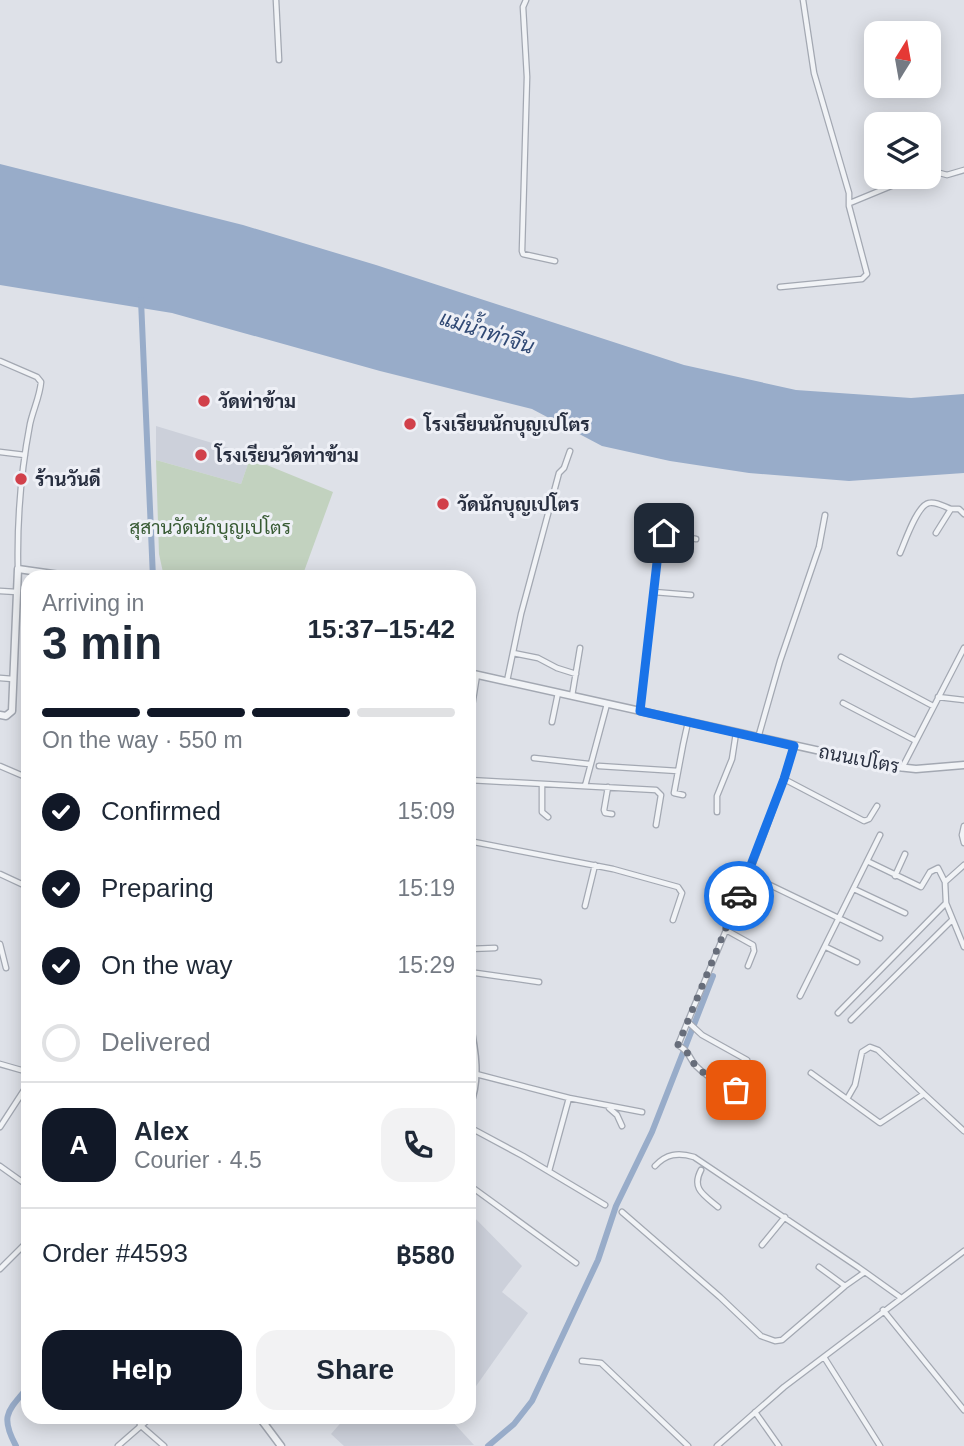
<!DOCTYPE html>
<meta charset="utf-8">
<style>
:root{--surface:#fff;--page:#f2f2f3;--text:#1f2937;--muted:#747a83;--line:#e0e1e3;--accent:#111827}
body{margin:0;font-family:Helvetica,Sarabun,sans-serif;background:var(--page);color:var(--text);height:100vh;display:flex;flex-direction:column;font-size:26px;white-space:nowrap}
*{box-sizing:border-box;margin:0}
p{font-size:23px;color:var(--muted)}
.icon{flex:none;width:38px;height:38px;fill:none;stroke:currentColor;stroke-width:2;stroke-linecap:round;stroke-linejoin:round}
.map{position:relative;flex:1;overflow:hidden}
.panel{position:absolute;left:21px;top:570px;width:455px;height:854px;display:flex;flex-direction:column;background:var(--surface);border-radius:21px;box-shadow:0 4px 18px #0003}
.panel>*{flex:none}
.needle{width:46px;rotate:11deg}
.buttons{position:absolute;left:864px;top:21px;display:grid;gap:14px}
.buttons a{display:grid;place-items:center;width:77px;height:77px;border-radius:14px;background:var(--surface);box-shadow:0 4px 18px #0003;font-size:35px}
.pin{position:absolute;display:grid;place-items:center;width:60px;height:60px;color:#fff;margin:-30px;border-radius:14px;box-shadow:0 4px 10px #0006}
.courier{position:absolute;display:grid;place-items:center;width:70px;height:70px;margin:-35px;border:5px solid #1a73e8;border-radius:50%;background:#fff;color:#222;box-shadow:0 2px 9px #0007}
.overview em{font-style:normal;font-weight:800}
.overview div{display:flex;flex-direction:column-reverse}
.overview{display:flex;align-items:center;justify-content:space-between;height:119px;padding:0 21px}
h1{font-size:46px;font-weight:800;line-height:52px}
.bar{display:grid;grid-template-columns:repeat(4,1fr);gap:10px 7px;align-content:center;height:84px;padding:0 21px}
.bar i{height:9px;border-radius:5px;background:var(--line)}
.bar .current{background:var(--accent)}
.bar p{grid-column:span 4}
.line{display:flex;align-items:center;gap:18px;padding:0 21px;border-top:2px solid var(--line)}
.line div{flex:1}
.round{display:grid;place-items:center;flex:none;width:74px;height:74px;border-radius:21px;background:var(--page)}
ol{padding:0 21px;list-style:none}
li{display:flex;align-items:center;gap:21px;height:77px}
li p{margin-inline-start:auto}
li .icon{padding:7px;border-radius:50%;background:var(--accent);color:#fff;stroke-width:4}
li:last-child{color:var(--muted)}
li i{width:38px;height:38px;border:4px solid var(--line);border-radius:50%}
.button{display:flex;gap:14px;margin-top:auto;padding:14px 21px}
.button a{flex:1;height:80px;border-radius:21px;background:var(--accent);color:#fff;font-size:28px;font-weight:800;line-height:80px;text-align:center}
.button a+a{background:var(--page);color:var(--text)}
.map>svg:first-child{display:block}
.built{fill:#ccd0da}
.green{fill:#c2d2bf}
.water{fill:#98acc9}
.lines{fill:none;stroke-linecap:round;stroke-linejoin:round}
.canal{stroke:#98acc9;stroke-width:6}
.minor-casing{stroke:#a3a8b2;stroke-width:7}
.tertiary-casing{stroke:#a3a8b2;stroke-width:9}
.minor{stroke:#f1f3f6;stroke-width:4.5}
.tertiary{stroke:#f1f3f6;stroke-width:6}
.done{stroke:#676d7a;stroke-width:7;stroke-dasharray:0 12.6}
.route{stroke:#1a73e8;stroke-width:9}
.poi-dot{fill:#d1404a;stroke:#eef0f6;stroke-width:2.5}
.labels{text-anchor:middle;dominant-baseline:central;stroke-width:6;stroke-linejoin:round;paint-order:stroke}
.poi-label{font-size:19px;font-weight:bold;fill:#272e3f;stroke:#eef0f6;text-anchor:start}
.park-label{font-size:19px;fill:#385b34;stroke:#eef0f6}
.street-label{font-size:19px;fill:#272e3f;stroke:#eef0f6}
.water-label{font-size:21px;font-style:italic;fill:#304974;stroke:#eef0f6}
</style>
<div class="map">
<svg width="964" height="1446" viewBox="0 0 964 1446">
<rect width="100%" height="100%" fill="#dee1e8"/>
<path class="built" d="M156,426L242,452L250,458L241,484L156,460Z
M469,1212L522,1266L502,1292L528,1313L469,1396Z
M345,1418H454L452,1421L474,1445L344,1446L331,1434Z"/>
<path class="green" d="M250,458L333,492L302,577H164L159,554L156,460L241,484Z"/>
<path class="water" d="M0,164L243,225L376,265L684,365L796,390L911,398L964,394V473L849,481L749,473L670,461L602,446L532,409L380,371L172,313L0,285Z"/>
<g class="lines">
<path class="canal" d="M141,300L153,578
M16,1446C0,1416 7,1412 28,1387
M488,1446L514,1424L532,1401L598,1260L616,1206L652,1132L713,976"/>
<g class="minor-casing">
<path id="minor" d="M276,0L279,60
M526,0L523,7L527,77L522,251L523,254L555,261
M929,170L947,175L964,170
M850,203L913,177
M780,287L862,279L867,274L849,206V193L814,73L803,0
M0,361L37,377L41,382C40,396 33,410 30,424C21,471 17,521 18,569
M0,452L25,455
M936,533L951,509H959L964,514
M900,553C905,542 917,505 929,503C936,501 945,507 951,509
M0,591L17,592
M654,592L691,595
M513,653L538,658L557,668L576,674
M841,657L933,706
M0,678L13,679
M507,681L521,614L559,473L564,468L570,451
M572,696L580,648
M938,697L964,700
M843,703L914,740
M640,711L660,536L664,533L696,539
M552,722L558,693
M469,725L477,675
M686,731L683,745L688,722
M758,738L780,661L819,547L825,515
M683,745L674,793L683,795
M534,758L589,764
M0,766L28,778
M599,766L678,771
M902,768L964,648
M784,779L864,821L869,819L877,806
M469,780L656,790L661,795L656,825
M542,785V812L548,817
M585,786L607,704
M608,787L604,810L605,813L612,814
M717,812V796L732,759L736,733
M964,826L962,835L964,843
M469,841L613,869L678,887L682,893L673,920
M867,861L921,887L930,872L938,868L945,882
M964,865L945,882L946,903L964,947
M0,874L28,887
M747,874L880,938
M895,876L905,854
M854,889L905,913
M585,906L595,865
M726,930L753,945L754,951L748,966
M0,944L6,968
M826,947L857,962
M469,949L495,948
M469,972L539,982
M800,996L880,835
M838,1013L946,903
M851,1020L952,920
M688,1022L702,1035L747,1060
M0,1064L28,1072
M811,1073L880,1123L924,1094L964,1131
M476,1074L569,1098L642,1112
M748,1090C729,1089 710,1080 696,1066C688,1057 691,1053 678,1045C719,946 763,848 794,746
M847,1099L855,1085L862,1052L870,1047L878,1050L924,1094
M609,1108L617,1115L622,1126
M0,1127L28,1084
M469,1127L523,1156L605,1205
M0,1166L28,1186
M655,1166C666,1154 678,1152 694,1157L858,1267L900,1297
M701,1170C691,1189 704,1195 718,1207
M549,1171L569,1098
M469,1185L576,1263
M622,1212L720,1297L761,1336L775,1341L782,1340L845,1286L865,1272
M762,1245L785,1217
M819,1267L845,1286
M0,1269L28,1241
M883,1310L964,1410
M824,1357L880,1446
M582,1361L601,1363L688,1446
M755,1412L779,1446
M140,1425L164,1446
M118,1446L150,1418
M717,1446L784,1387L964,1251"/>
</g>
<g class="tertiary-casing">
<path id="tertiary" d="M469,673L888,766L916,769L964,765
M0,715L6,716L12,711L18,569L81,578
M469,1022C475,1050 480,1080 469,1106
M260,1418L281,1446"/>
</g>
<use href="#minor" class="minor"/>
<use href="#tertiary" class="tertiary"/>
</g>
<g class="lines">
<path class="done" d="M736,1090C724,1088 705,1075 696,1066C688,1057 691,1053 678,1045L739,896"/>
<path class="route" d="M664,533L660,536L640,711L794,746L784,779L739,896"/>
</g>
<g class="poi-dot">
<circle cx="204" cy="401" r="7"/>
<circle cx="410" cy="424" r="7"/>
<circle cx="201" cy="455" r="7"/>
<circle cx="21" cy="479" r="7"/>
<circle cx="443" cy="504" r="7"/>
</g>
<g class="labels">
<g class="poi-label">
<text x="218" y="401">วัดท่าข้าม</text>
<text x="424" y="424">โรงเรียนนักบุญเปโตร</text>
<text x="215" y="455">โรงเรียนวัดท่าข้าม</text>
<text x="35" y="479">ร้านวันดี</text>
<text x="457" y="504">วัดนักบุญเปโตร</text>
</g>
<g class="park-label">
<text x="210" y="527">สุสานวัดนักบุญเปโตร</text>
</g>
<g class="street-label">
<text transform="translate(859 759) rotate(11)">ถนนเปโตร</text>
</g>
<g class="water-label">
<text transform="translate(487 332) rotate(18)">แม่น้ำท่าจีน</text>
</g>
</g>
</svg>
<div class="buttons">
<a><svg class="needle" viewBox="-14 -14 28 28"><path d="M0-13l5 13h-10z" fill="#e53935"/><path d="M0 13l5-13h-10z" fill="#747a83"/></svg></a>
<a><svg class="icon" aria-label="layers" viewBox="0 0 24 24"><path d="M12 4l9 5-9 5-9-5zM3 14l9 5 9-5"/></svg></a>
</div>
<div class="pin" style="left:736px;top:1090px;background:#ea580c"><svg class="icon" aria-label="bag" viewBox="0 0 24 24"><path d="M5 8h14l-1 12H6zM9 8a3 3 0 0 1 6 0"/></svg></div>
<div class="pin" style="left:664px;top:533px;background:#1f2937"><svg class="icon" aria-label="home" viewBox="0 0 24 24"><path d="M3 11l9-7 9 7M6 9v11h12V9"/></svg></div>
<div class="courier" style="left:739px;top:896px"><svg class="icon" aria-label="car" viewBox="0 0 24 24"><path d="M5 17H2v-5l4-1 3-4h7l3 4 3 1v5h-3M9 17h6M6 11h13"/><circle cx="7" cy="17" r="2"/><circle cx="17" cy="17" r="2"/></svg></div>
<section class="panel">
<div class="overview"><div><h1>3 min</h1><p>Arriving in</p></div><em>15:37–15:42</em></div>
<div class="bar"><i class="current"></i><i class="current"></i><i class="current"></i><i></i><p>On the way · 550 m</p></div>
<ol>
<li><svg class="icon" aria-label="check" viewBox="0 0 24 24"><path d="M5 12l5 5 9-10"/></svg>Confirmed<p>15:09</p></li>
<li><svg class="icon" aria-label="check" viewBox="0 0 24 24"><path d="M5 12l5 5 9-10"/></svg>Preparing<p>15:19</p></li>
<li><svg class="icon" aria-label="check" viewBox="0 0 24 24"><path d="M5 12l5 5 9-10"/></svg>On the way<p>15:29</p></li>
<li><i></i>Delivered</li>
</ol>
<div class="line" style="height:126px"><b class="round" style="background:var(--accent);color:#fff">A</b><div><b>Alex</b><p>Courier · 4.5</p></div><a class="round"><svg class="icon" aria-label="phone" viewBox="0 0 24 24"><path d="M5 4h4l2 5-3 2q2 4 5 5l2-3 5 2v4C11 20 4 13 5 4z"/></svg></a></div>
<div class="line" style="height:91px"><div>Order #4593</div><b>฿580</b></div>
<div class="button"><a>Help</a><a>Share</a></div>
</section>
</div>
